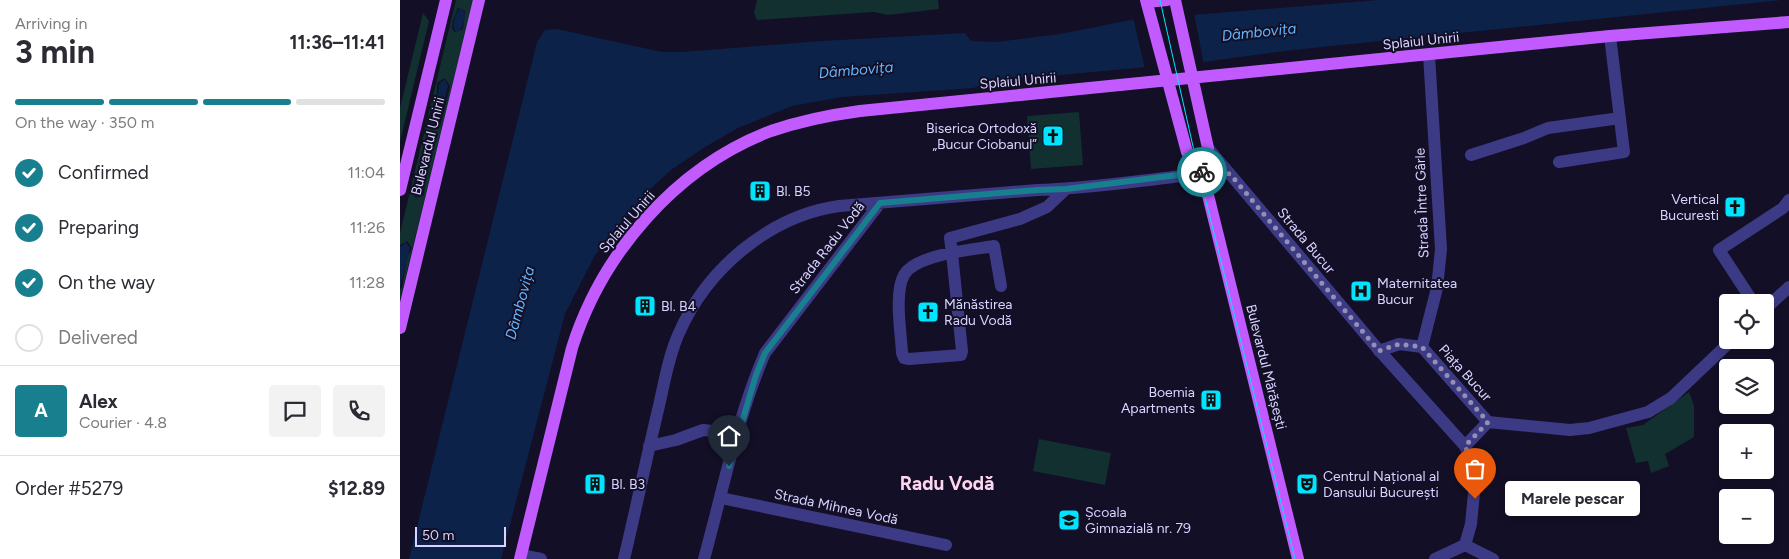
<!DOCTYPE html>
<meta charset="utf-8">
<style>
:root{--surface:#fff;--page:#f2f2f3;--text:#2b2b33;--muted:#7c7c81;--line:#e1e1e2;--accent:#187f8f}
body{margin:0;font-family:Figtree,sans-serif;background:var(--page);color:var(--text);height:100vh;display:flex;flex-direction:column;font-size:19px;white-space:nowrap}
*{box-sizing:border-box;margin:0}
p{font-size:16px;color:var(--muted)}
.icon{flex:none;width:28px;height:28px;fill:none;stroke:currentColor;stroke-width:2;stroke-linecap:round;stroke-linejoin:round}
.map{position:relative;flex:1;overflow:hidden}
.details{display:flex;flex-direction:column;background:var(--surface);width:400px}
.details>*{flex:none}
.buttons{position:absolute;left:1319px;top:294px;display:grid;gap:10px}
.buttons a{display:grid;place-items:center;width:55px;height:55px;border-radius:5px;background:var(--surface);box-shadow:0 2px 8px #0003;font-size:25px}
.scale{position:absolute;left:15px;bottom:12px;width:91px;box-sizing:border-box;padding-left:5px;border:2px solid #d9d4ff;border-top:0;font-size:14px;line-height:18px;white-space:nowrap;color:#d9d4ff;-webkit-text-stroke:4px #130f26;paint-order:stroke}
.pin{position:absolute;display:grid;place-items:center;width:42px;height:42px;color:#fff;margin:-51px -21px;border-radius:50% 50% 50% 0;rotate:-45deg;box-shadow:0 0 5px #0007}
.pin .icon{rotate:45deg}
.courier{position:absolute;display:grid;place-items:center;width:50px;height:50px;margin:-25px;border:4px solid #187f8f;border-radius:50%;background:#fff;color:#222;box-shadow:0 1px 6px #0007}
.bubble{position:absolute;height:35px;border-radius:5px;background:var(--surface);box-shadow:0 2px 8px #0003;font-size:16px;font-weight:700;line-height:35px;text-align:center}
.headline em{font-style:normal;font-weight:700}
.headline div{display:flex;flex-direction:column-reverse}
.headline{display:flex;align-items:center;justify-content:space-between;height:85px;padding:0 15px}
h1{font-size:32px;font-weight:700;line-height:38px}
.bar{display:grid;grid-template-columns:repeat(4,1fr);gap:8px 5px;align-content:center;height:60px;padding:0 15px}
.bar i{height:6px;border-radius:4px;background:var(--line)}
.bar .active{background:var(--accent)}
.bar p{grid-column:span 4}
.line{display:flex;align-items:center;gap:12px;padding:0 15px;border-top:1px solid var(--line)}
.line div{flex:1}
.round{display:grid;place-items:center;flex:none;width:52px;height:52px;border-radius:5px;background:var(--page)}
ol{padding:0 15px;list-style:none}
li{display:flex;align-items:center;gap:15px;height:55px}
li p{margin-inline-start:auto}
li .icon{padding:5px;border-radius:50%;background:var(--accent);color:#fff;stroke-width:4}
li:last-child{color:var(--muted)}
li i{width:28px;height:28px;border:2px solid var(--line);border-radius:50%}
main{display:flex;flex:1;min-height:0}
.map>svg:first-child{display:block}
.green{fill:#12302f;fill-rule:evenodd}
.water{fill:#0c2248}
.pier{fill:#130f26}
.lines{fill:none;stroke-linecap:round;stroke-linejoin:round}
.minor{stroke:#3d3a85;stroke-width:12}
.major{stroke:#c25bff;stroke-width:12}
.tram{stroke:#00e5ff;stroke-width:1}
.done{stroke:#948fb3;stroke-width:5;stroke-dasharray:0 9}
.route{stroke:#187f8f;stroke-width:6}
.labels{text-anchor:middle;dominant-baseline:central;stroke-width:4;stroke-linejoin:round;paint-order:stroke}
.street-label{font-size:14px;fill:#d9d4ff;stroke:#130f26}
.poi-label{font-size:14px;fill:#d9d4ff;stroke:#130f26;text-anchor:start}
.water-label{font-size:15px;font-style:italic;fill:#62b6ff;stroke:#130f26}
.district-label{font-size:19px;font-weight:bold;fill:#ffd6f0;stroke:#130f26}
</style>
<main>
<section class="details">
<div class="headline"><div><h1>3 min</h1><p>Arriving in</p></div><em>11:36–11:41</em></div>
<div class="bar"><i class="active"></i><i class="active"></i><i class="active"></i><i></i><p>On the way · 350 m</p></div>
<ol>
<li><svg class="icon" aria-label="check" viewBox="0 0 24 24"><path d="M5 12l5 5 9-10"/></svg>Confirmed<p>11:04</p></li>
<li><svg class="icon" aria-label="check" viewBox="0 0 24 24"><path d="M5 12l5 5 9-10"/></svg>Preparing<p>11:26</p></li>
<li><svg class="icon" aria-label="check" viewBox="0 0 24 24"><path d="M5 12l5 5 9-10"/></svg>On the way<p>11:28</p></li>
<li><i></i>Delivered</li>
</ol>
<div class="line" style="height:90px"><b class="round" style="background:var(--accent);color:#fff">A</b><div><b>Alex</b><p>Courier · 4.8</p></div><a class="round"><svg class="icon" aria-label="chat" viewBox="0 0 24 24"><path d="M4 5h16v11H9l-5 4z"/></svg></a><a class="round"><svg class="icon" aria-label="phone" viewBox="0 0 24 24"><path d="M5 4h4l2 5-3 2q2 4 5 5l2-3 5 2v4C11 20 4 13 5 4z"/></svg></a></div>
<div class="line" style="height:65px"><div>Order #5279</div><b>$12.89</b></div>
</section>
<div class="map">
<svg width="1389" height="559" viewBox="0 0 1389 559">
<rect width="100%" height="100%" fill="#130f26"/>
<path class="green" d="M56,0H73L0,300V289L2,288L7,257L12,248L7,241L0,245V233ZM58,8L65,11L63,29L55,32L52,29L53,20ZM45,78L50,86C47,99 44,112 40,126L33,130L27,123L37,93V83ZM19,174L25,176L24,195L16,198C9,191 14,180 19,174Z
M357,0H538L539,9L488,15L474,12L357,20L354,13Z
M23,13L29,21L0,142V108Z
M679,112L683,165L631,169L627,116Z
M1289,392L1294,406V437L1265,454L1269,466L1251,473L1248,461L1236,463L1226,428L1243,425Z
M639,439L711,453L705,485L633,471Z"/>
<path class="water" d="M978,0H1382L893,50L803,62L604,80L573,88L442,97L392,106L338,128L305,147L271,170L246,193L195,255L165,314L101,559H9L137,42L145,30L157,29L262,52H283L421,41L565,33L571,41L597,42L660,34L731,20Z
M59,9L63,10L65,15L62,28L57,32L54,30C53,22 54,16 59,9Z
M45,79L48,86C45,99 41,111 39,124L33,129L29,122L33,112L34,102L38,94L39,84Z
M19,175L24,176L26,180L23,194L18,197L14,196C14,187 14,181 19,175Z
M6,242L10,248L0,287V247Z"/>
<path class="pier" d="M794,13L804,65L745,69L733,17Z"/>
<g class="lines">
<path class="minor" d="M808,148L977,348L1065,446L1075,469V483L1071,524L1065,545
M1071,155L1124,138L1148,128L1220,118
M1159,162L1224,152L1210,36
M601,286L594,246C572,250 516,254 504,275C494,293 501,332 502,353L504,358L509,359L561,355L562,351L552,253L550,238L620,219L647,207L666,189
M1353,302L1319,250L1383,208L1389,200
M1365,309L1389,287
M1022,347L1037,288L1041,249L1029,55
M979,351L999,344L1022,347L1088,422
M1088,422L1170,430L1189,428L1248,412L1271,398L1332,340
M249,446L276,440L303,430L338,434
M1065,446L1088,422
M321,498L546,545
M121,555L141,559
M224,559C236,509 246,460 258,410C264,385 268,357 279,333C307,269 369,216 439,206L637,190C680,189 722,183 765,178C787,176 808,168 829,174
M304,559C323,490 337,418 365,353L480,203
M1035,559L1065,545L1093,559"/>
<path class="major" d="M746,0L787,152L805,183L898,559
M775,0L808,148L805,183
M747,2L767,0
M0,190L46,0
M0,328L79,0
M120,559L172,348C202,253 276,167 371,131C400,121 430,115 460,111L1210,36L1389,22"/>
<path class="tram" d="M760,0L799,173L895,559"/>
</g>
<g class="lines">
<path class="done" d="M802,172L816,171L830,174L979,351L999,344L1022,347L1080,413L1088,422L1065,446L1075,469V499"/>
<path class="route" d="M329,466L356,375L365,353L480,203L637,190L666,189L802,172"/>
</g>
<defs>
<g id="church-square" transform="scale(1.125)"><rect x="-9" y="-9" width="18" height="18" rx="4" fill="#00e5ff" stroke="#130f26"/><path d="M-1.2-6h2.4v3.5h3.3v2.4h-3.3V6h-2.4V-.1h-3.3v-2.4h3.3Z" fill="#111"/></g>
<g id="building-square" transform="scale(1.125)"><rect x="-9" y="-9" width="18" height="18" rx="4" fill="#00e5ff" stroke="#130f26"/><path d="M-4-6H4V6H1V3H-1V6H-4ZM-2.5-4.3h1.7v1.8h-1.7ZM.8-4.3h1.7v1.8H.8ZM-2.5-1h1.7V.8h-1.7ZM.8-1h1.7V.8H.8Z" fill="#111"/></g>
<g id="hospital-square" transform="scale(1.125)"><rect x="-9" y="-9" width="18" height="18" rx="4" fill="#00e5ff" stroke="#130f26"/><path d="M-5-5h3v3.5h4V-5h3V5h-3V1.5h-4V5h-3Z" fill="#111"/></g>
<g id="theatre-square" transform="scale(1.125)"><rect x="-9" y="-9" width="18" height="18" rx="4" fill="#00e5ff" stroke="#130f26"/><path d="M-5-5.5Q0-4 5-5.5V0Q5 5 0 6Q-5 5-5 0ZM-3.3-2.5H-1v1.5H-3.3ZM1-2.5H3.3v1.5H1ZM-2.8 1Q0 5.5 2.8 1Z" fill="#111"/></g>
<g id="school-square" transform="scale(1.125)"><rect x="-9" y="-9" width="18" height="18" rx="4" fill="#00e5ff" stroke="#130f26"/><path d="M0-5L7-2L0 1L-7-2ZM-4 1L0 2.5L4 1V4Q0 6-4 4Z" fill="#111"/></g>
</defs>
<g fill-rule="evenodd">
<use href="#church-square" x="653" y="136"/>
<use href="#building-square" x="360" y="191"/>
<use href="#church-square" x="1335" y="207"/>
<use href="#hospital-square" x="961" y="291"/>
<use href="#building-square" x="245" y="306"/>
<use href="#church-square" x="528" y="312"/>
<use href="#building-square" x="811" y="400"/>
<use href="#building-square" x="195" y="484"/>
<use href="#theatre-square" x="907" y="484"/>
<use href="#school-square" x="669" y="520"/>
</g>
<g class="labels">
<g class="street-label">
<text transform="translate(1021 41) rotate(-6)">Splaiul Unirii</text>
<text transform="translate(618 81) rotate(-5)">Splaiul Unirii</text>
<text transform="translate(28 146) rotate(-76)">Bulevardul Unirii</text>
<text transform="translate(1022 203) rotate(-92)">Strada Între Gârle</text>
<text transform="translate(227 222) rotate(-49)">Splaiul Unirii</text>
<text transform="translate(906 241) rotate(50)">Strada Bucur</text>
<text transform="translate(427 248) rotate(-52)">Strada Radu Vodă</text>
<text transform="translate(866 367) rotate(76)">Bulevardul Mărășești</text>
<text transform="translate(1065 373) rotate(48)">Piața Bucur</text>
<text transform="translate(436 507) rotate(12)">Strada Mihnea Vodă</text>
</g>
<g class="poi-label">
<text x="637" y="128" text-anchor="end">Biserica Ortodoxă<tspan x="637" dy="16">„Bucur Ciobanul”</tspan></text>
<text x="376" y="191">Bl. B5</text>
<text x="1319" y="199" text-anchor="end">Vertical<tspan x="1319" dy="16">Bucuresti</tspan></text>
<text x="977" y="283">Maternitatea<tspan x="977" dy="16">Bucur</tspan></text>
<text x="544" y="304">Mănăstirea<tspan x="544" dy="16">Radu Vodă</tspan></text>
<text x="261" y="306">Bl. B4</text>
<text x="795" y="392" text-anchor="end">Boemia<tspan x="795" dy="16">Apartments</tspan></text>
<text x="923" y="476">Centrul Național al<tspan x="923" dy="16">Dansului București</tspan></text>
<text x="211" y="484">Bl. B3</text>
<text x="685" y="512">Școala<tspan x="685" dy="16">Gimnazială nr. 79</tspan></text>
</g>
<g class="water-label">
<text transform="translate(859 32) rotate(-6)">Dâmbovița</text>
<text transform="translate(456 70) rotate(-5)">Dâmbovița</text>
<text transform="translate(120 303) rotate(-75)">Dâmbovița</text>
</g>
<g class="district-label">
<text x="547" y="483">Radu Vodă</text>
</g>
</g>
</svg>
<div class="buttons">
<a><svg class="icon" aria-label="locate" viewBox="0 0 24 24"><circle cx="12" cy="12" r="6"/><path d="M12 2v4M12 18v4M2 12h4M18 12h4"/></svg></a>
<a><svg class="icon" aria-label="layers" viewBox="0 0 24 24"><path d="M12 4l9 5-9 5-9-5zM3 14l9 5 9-5"/></svg></a>
<a>+</a>
<a>−</a>
</div>
<div class="scale">50 m</div>
<div class="pin" style="left:1075px;top:499px;background:#ea580c"><svg class="icon" aria-label="bag" viewBox="0 0 24 24"><path d="M5 8h14l-1 12H6zM9 8a3 3 0 0 1 6 0"/></svg></div>
<div class="pin" style="left:329px;top:466px;background:#1f2937"><svg class="icon" aria-label="home" viewBox="0 0 24 24"><path d="M3 11l9-7 9 7M6 9v11h12V9"/></svg></div>
<div class="courier" style="left:802px;top:172px"><svg class="icon" aria-label="bike" viewBox="0 0 24 24"><circle cx="6" cy="16" r="4"/><circle cx="18" cy="16" r="4"/><path d="M6 16l4-8h5l3 8M10 8l3 8H6M13 5h3"/></svg></div>
<div class="bubble" style="left:1105px;top:481px;width:135px">Marele pescar</div>
</div>
</main>
